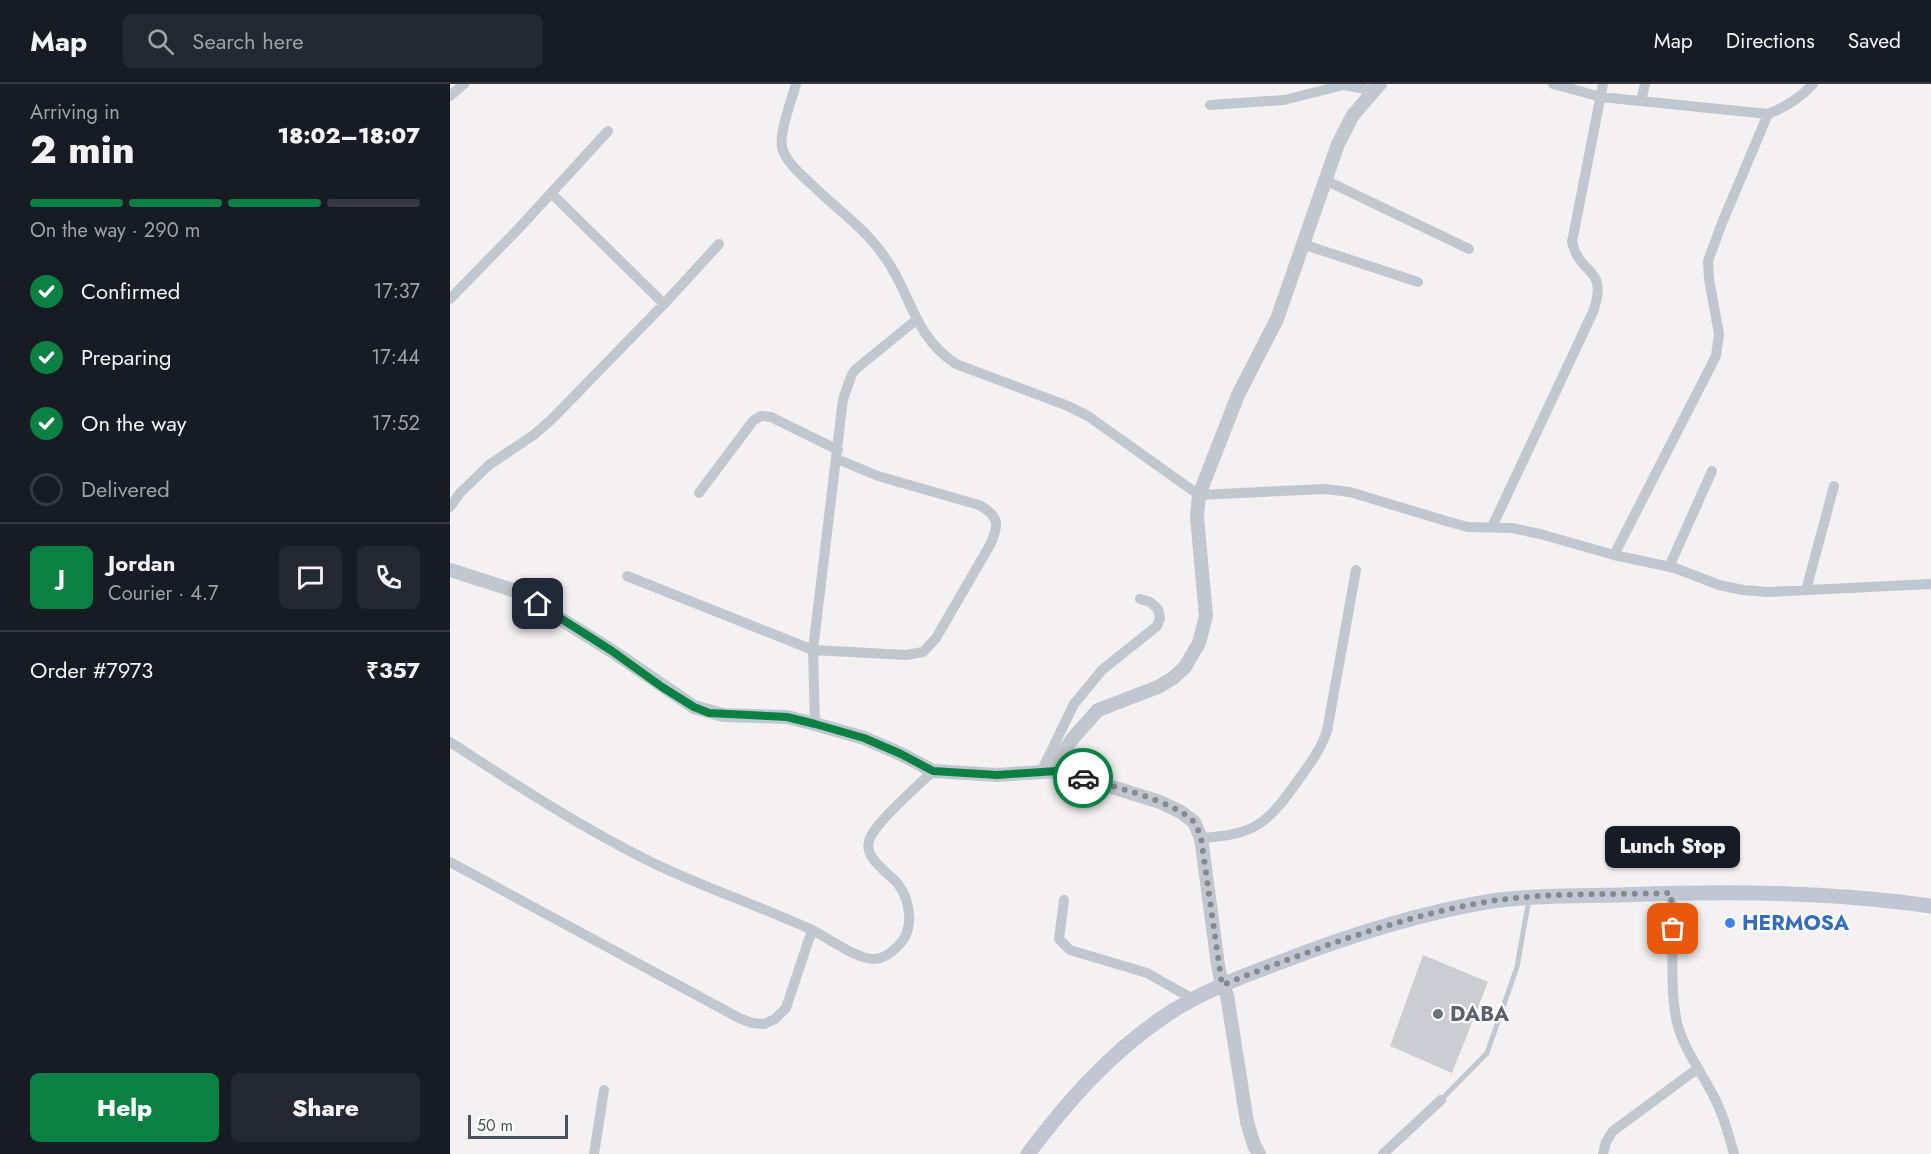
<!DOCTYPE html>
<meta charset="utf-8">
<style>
:root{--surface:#171b24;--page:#242831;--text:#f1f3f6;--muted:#9ea1a6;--line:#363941;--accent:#0b8043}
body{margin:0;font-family:Jost,sans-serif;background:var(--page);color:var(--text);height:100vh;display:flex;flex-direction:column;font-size:22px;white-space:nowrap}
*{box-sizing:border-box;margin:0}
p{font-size:20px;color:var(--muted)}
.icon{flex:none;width:33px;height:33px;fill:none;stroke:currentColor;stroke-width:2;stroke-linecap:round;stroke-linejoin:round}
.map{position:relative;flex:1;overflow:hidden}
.details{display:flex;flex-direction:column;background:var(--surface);width:450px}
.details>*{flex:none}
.scale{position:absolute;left:18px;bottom:15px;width:100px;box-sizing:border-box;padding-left:6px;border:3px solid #4b525c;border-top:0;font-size:16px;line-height:21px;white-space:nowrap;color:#4b525c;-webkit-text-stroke:4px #fff;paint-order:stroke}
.pin{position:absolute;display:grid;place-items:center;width:51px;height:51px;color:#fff;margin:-26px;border-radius:12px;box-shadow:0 3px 9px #0006}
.courier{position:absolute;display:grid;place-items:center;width:60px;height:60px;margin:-30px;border:4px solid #0b8043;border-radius:50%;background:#fff;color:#222;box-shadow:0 2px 8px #0007}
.bubble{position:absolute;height:42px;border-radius:9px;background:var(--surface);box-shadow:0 2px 4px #0004;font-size:20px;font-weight:800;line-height:42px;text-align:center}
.headline em{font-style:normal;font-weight:800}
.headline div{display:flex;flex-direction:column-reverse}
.headline{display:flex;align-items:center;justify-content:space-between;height:102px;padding:0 30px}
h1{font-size:39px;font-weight:800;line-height:45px}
.bar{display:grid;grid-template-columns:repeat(4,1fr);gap:9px 6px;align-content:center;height:72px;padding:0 30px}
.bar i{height:8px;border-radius:4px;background:var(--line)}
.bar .selected{background:var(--accent)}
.bar p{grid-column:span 4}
.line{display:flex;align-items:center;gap:15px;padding:0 30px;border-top:2px solid var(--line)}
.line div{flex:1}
.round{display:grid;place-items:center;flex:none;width:63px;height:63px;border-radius:9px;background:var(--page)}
ol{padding:0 30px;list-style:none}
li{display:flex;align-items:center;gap:18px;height:66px}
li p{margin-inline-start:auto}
li .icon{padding:6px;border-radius:50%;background:var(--accent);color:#fff;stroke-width:4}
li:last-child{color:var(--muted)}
li i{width:33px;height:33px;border:3px solid var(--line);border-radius:50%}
.button{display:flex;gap:12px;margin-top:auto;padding:12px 30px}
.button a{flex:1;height:69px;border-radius:9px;background:var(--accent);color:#fff;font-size:24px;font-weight:800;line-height:69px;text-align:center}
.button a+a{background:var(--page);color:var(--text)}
header{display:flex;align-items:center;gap:36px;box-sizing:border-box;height:84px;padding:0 30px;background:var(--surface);border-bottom:2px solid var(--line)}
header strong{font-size:28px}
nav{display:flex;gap:33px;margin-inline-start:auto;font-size:21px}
.search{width:420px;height:54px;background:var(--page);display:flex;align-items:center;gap:15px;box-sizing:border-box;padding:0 21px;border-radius:9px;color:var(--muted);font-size:22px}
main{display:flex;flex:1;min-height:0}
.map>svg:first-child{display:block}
.building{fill:#cbcdd3}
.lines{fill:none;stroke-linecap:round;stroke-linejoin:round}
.service{stroke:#c1c7ce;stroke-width:5}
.minor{stroke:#c1c7ce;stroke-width:10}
.tertiary{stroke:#c1c7ce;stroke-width:14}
.secondary{stroke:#c1c7d2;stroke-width:15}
.done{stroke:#868a90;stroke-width:6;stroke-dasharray:0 10.8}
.route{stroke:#0b8043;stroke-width:8}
.shop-dot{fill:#3f7fe0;stroke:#fff;stroke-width:2}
.worship-dot{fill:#6b7280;stroke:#fff;stroke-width:2}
.labels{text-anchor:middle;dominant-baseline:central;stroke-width:4.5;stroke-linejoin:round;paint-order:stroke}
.shop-label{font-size:21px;font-weight:bold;fill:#366cbe;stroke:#fff;text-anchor:start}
.worship-label{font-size:21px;font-weight:bold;fill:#5b616d;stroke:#fff;text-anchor:start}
</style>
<header>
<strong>Map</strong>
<div class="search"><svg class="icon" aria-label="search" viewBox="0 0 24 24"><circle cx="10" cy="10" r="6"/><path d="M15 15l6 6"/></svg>Search here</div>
<nav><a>Map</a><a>Directions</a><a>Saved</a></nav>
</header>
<main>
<section class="details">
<div class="headline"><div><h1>2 min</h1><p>Arriving in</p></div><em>18:02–18:07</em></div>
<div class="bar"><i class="selected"></i><i class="selected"></i><i class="selected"></i><i></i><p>On the way · 290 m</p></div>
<ol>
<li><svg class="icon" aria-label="check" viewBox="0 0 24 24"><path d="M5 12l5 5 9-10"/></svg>Confirmed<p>17:37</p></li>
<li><svg class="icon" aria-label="check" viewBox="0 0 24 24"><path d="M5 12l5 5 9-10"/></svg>Preparing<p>17:44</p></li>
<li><svg class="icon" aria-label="check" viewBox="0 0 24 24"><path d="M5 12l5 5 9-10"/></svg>On the way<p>17:52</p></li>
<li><i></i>Delivered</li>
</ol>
<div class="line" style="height:108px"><b class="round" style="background:var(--accent);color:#fff">J</b><div><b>Jordan</b><p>Courier · 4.7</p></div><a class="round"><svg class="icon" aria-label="chat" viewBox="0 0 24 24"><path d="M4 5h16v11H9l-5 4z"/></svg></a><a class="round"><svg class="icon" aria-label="phone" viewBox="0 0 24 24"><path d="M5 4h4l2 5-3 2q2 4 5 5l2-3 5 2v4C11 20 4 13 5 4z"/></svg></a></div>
<div class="line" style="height:78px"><div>Order #7973</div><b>₹357</b></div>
<div class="button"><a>Help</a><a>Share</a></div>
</section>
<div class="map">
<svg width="1481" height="1070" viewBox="0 0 1481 1070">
<rect width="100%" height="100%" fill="#f3f1f1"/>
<path class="building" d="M973,871L1038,898L1002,989L940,962Z"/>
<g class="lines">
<path class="service" d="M991,1016L1037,969L1067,883L1079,815"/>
<path class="minor" d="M346,0C342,15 327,53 333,67C338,79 349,89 359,98C383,122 411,141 431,168C462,208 461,250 506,280L618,322L638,332L749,411L875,405L900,408L996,437L1018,443L1062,444L1090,450L1164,471L1225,484L1269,501L1293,506L1318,508L1481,500
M1103,0L1151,13L1318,30C1336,23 1350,14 1363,0
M0,12L14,0
M1191,17L1195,0
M760,21L834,16L894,1L925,7
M875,96L1019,165
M101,109L214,220
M852,160L968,198
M0,215L71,142L158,47
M249,409L303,337L311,332L321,333L388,366
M0,423L10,409L39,381L85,350L102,335L214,220L269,160
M1042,443L1143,228C1159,182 1130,193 1122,158L1153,0
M1164,471L1266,272L1269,250L1259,195L1258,177L1272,139L1318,30
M1219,483L1262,387
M177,492L363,566L456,571L473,568L486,554L540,461C549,442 550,432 529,421L428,392L387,375
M1356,506L1384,402
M365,640L363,566L393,315L402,290L406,285L466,236
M0,658C66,701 132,744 203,779C255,804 310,822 362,846C378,854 407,875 423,875C435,875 446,865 453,856C458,849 460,838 459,830C458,819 455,809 448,800C439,789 414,775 419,757C423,740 469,701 483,687
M591,688L624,620L652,586L707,542L710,534L708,525L700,518L690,515
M751,754C806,751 818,739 849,695C860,680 871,665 877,647L906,486
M0,778L289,934L302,939L314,940L325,935L336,924L362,846
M1221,809C1226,851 1218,897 1227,939C1234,965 1250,986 1262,1009C1273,1029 1278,1049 1284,1070
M614,816L609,855L620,866L697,889L743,915
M144,1070L154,1006
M933,1070L991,1016
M1153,1070L1156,1058L1163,1047L1247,985"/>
<path class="tertiary" d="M0,486L66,507L162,567L244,623L273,631L337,633L365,640L414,654L451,670L483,687L547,691L606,687L646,698L710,718L731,728L744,738L751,754L768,881L772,901L777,911L797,1038L804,1061L809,1070
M606,687L611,672L623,654L648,626L708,603L723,594L735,583L749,559L756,532L747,433L749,411L788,311L827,235L888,60L903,31L930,0"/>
<path class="secondary" d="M578,1070C617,1018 658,971 712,934C748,909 788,894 828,879C897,852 969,829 1042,817C1084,811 1128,812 1170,811C1274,807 1378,807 1481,822"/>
</g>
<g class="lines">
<path class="done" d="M633,694C659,701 726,718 743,737C747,741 749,749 751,754L772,901C860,867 948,832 1042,817C1099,808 1163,811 1221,809L1223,845"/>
<path class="route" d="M88,520L162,567L212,603L244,623L259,629L337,633L365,640L414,654L451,670L483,687L547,691L606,687L633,694"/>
</g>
<circle class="shop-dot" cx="1280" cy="839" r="6"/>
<circle class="worship-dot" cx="988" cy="930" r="6"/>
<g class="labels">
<g class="shop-label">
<text x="1292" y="839">HERMOSA</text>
</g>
<g class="worship-label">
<text x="1000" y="930">DABA</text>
</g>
</g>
</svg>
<div class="scale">50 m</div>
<div class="pin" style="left:1223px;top:845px;background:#ea580c"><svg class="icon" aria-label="bag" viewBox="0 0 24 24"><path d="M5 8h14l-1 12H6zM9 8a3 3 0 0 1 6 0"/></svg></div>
<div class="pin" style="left:88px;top:520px;background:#1f2937"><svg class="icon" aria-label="home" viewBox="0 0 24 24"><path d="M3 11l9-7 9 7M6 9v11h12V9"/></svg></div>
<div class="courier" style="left:633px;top:694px"><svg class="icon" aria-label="car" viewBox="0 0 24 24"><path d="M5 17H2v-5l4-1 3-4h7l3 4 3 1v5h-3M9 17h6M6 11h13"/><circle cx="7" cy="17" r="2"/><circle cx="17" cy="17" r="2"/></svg></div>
<div class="bubble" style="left:1155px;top:742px;width:135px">Lunch Stop</div>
</div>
</main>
